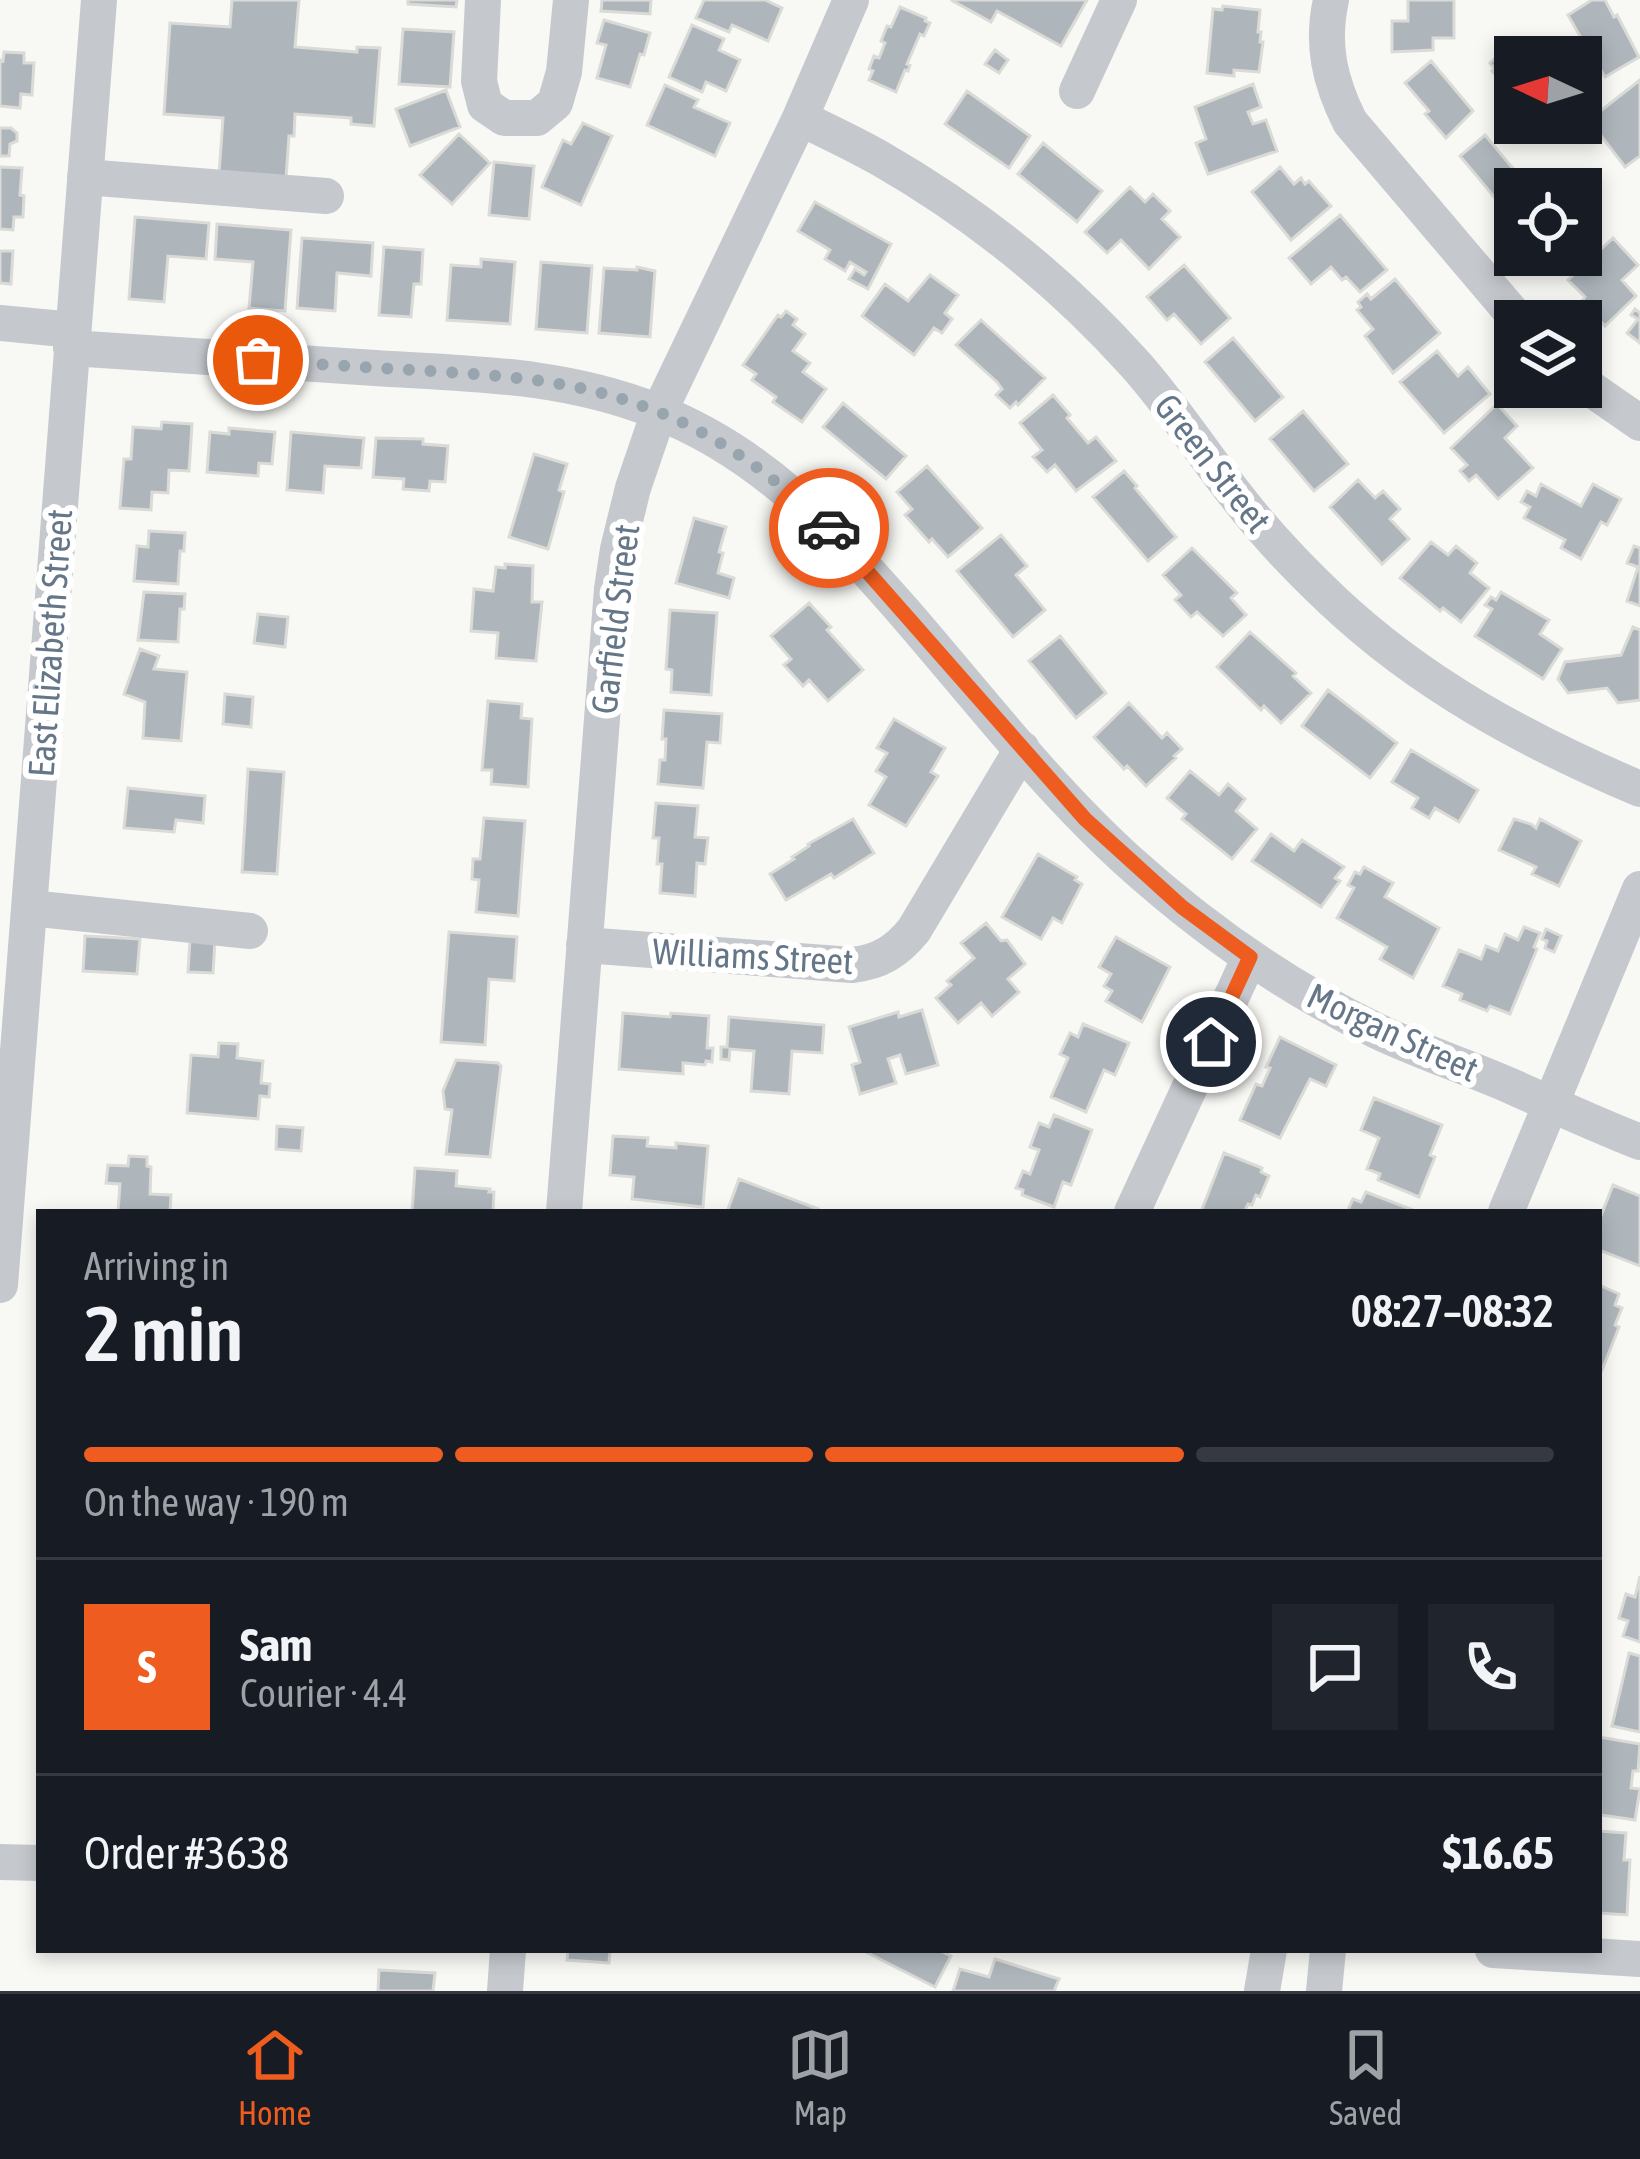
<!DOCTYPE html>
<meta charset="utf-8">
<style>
:root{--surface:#171b24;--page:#20242c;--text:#f1f3f6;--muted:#9ea1a6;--line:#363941;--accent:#ee5d1f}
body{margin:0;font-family:"Asap Condensed",sans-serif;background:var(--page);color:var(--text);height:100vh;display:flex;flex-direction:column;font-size:45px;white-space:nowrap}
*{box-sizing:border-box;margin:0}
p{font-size:39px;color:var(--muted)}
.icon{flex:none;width:66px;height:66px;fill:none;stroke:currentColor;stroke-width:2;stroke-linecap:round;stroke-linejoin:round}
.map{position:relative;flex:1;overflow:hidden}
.side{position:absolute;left:36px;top:1209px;width:1566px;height:744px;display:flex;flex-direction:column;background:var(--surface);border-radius:0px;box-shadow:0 6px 18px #0003}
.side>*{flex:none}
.needle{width:78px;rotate:274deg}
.buttons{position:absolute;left:1494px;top:36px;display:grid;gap:24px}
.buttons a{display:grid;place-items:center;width:108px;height:108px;border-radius:0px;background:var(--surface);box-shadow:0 6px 18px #0003;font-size:60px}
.pin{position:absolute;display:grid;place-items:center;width:102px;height:102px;color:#fff;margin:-51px;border:6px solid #fff;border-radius:50%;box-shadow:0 3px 12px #0007}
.courier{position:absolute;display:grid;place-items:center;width:120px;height:120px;margin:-60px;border:9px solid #ee5d1f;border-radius:50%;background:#fff;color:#222;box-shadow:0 3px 15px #0007}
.summary em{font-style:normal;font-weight:600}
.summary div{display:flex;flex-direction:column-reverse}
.summary{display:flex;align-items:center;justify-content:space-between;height:204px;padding:0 48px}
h1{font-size:78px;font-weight:600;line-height:90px}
.bar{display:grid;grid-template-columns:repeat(4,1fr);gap:18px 12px;align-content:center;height:144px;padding:0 48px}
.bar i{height:15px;border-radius:9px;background:var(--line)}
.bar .on{background:var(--accent)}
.bar p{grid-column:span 4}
.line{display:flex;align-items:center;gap:30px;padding:0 48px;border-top:3px solid var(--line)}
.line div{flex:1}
.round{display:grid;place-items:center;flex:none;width:126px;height:126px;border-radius:0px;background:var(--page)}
.menu{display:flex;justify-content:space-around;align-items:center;height:168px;border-top:3px solid var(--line);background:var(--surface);font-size:33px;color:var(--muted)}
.menu a{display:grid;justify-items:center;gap:6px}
.menu .on{color:var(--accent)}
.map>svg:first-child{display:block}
.building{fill:#aeb6bc;stroke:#dadad7;stroke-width:3}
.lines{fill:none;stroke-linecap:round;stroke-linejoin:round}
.minor{stroke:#c5c9cd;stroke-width:36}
.done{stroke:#98a4ae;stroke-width:12;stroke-dasharray:0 21.6}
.route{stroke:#ee5d1f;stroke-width:15}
.labels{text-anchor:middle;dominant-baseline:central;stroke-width:12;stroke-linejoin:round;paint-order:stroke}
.street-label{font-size:36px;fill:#657688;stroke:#fff}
</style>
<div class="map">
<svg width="1640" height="1991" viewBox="0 0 1640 1991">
<rect width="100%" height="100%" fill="#f8f8f5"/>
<path class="building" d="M232,0H299L295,47L357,52V47L380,48L374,126L351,124V118L295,114L294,136H289L286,179L219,174L223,118L164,114L170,23L230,27Z
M408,0H457L456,7L408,4Z
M602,0H651L650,14L601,11Z
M704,0H765L782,8L768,41L732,25L729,32L696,18Z
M951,0H1087L1061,46L997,11L991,22Z
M1408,0H1454V38H1433V50L1392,52V21H1408Z
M1592,0H1605L1614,17L1617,15L1639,57L1605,77L1592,55L1584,60L1572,40L1580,36L1568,15Z
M1223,6L1260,10L1258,32H1261L1260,42H1263L1259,72L1234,70V76L1207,73L1213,9L1222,10Z
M900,7L926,18L925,21L930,23L924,36L920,34L907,64L910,65L908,71L905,70L896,92L869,80L873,71L869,69L874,56L879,58L885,43L881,41L887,26L891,27Z
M604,20L650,33L644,55L640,54L630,87L597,78L606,45L597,43Z
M692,25L724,39L719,50L740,60L726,91L706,82L702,92L669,77Z
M403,29L454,32L450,87L399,84Z
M995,50L1008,60L999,73L985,64Z
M4,52L24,53V63H34L32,95L21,94L20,108L0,106V60L3,61Z
M1498,55L1513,70L1501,81L1492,71L1494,68L1490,63Z
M1431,61L1473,111L1446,138L1425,114L1429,111L1405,83Z
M1640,80V156L1625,167L1589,120Z
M1253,84L1261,107L1248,112L1253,124L1266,120L1277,151L1208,174L1196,143L1206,139L1195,107Z
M665,85L698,100L694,107L730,123L715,156L647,125Z
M446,90L460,127L410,146L396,109Z
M967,91L1030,136L1009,168L945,124Z
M583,123L612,136L581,205L542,187L563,140L571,144Z
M0,128H11L17,133V141L10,144L9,156H0Z
M459,134L490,163L452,204L420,175Z
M1485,135L1526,184L1520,189H1515V193L1501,205L1460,156Z
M1043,143L1102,191L1077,222L1018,174Z
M494,162L534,166L529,219L489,215Z
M0,167L22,168L20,195L24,196L23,217H14L13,230L0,229Z
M1280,167L1294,184L1301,178L1305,184L1309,181L1331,206L1291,240L1252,192Z
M1130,187L1145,202L1153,194L1170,211L1162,219L1180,237L1149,269L1121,240L1107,253L1085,232Z
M815,202L891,244L868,289L849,279L855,269L864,275L866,272L850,262L845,271L825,259L830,250L798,231Z
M1340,215L1387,270L1360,292L1346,277L1342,280L1331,267L1311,284L1289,258Z
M135,217L209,223L206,259L168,256L164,302L129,299Z
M217,224L291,230L285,311L249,308L253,262L215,259Z
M302,238L373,243L371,276L337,273L335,311L297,308Z
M1613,238L1638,265L1622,280L1636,296L1605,326L1582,301L1585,297L1568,280Z
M384,247L423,250L421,284H414L411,317L379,315Z
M0,251H13L11,284L0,283Z
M481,259L515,262L510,324L447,320L451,265L481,267Z
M541,262L592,266L587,333L536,329Z
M1184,265L1230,318L1201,344L1174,314L1167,320L1147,297Z
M637,267L655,271L650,337L599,333L604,268L637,270Z
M930,275L958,295L945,313L952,319L942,333L934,328L914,355L862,316L885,284L908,301Z
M1395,279L1440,333L1393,373L1365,336L1373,329L1357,310L1361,307L1358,302L1367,294L1371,299Z
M1635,309L1640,313V343L1627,333L1638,319L1631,315Z
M786,311L797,319L793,325L805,334L793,351L810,363L803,372L826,389L802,422L773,402L776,397L752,380L756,374L743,365L778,315L781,317Z
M981,320L1045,378L1018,405L1016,402L1010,408L996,395L1002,389L997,382L956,345Z
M1233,338L1283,397L1255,421L1205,362Z
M1437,351L1458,376L1468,367L1490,394L1444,433L1400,382Z
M1053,395L1070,415L1067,418L1088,443L1096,437L1116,461L1076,491L1055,465L1047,472L1033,457L1042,450L1020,423Z
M843,403L906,456L886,479L823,427Z
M1497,404L1517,426L1505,438L1533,468L1498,499L1476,475L1469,481L1460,471L1467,465L1451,448Z
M1303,411L1348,464L1314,491L1270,439Z
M162,422L192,424L189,471L169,470L168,493L152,492L151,510L120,508L124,459H131L133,427L161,429Z
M229,428L275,432L272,464L259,463L258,476L207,472L210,432L229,434Z
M291,432L364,438L361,468L325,466L323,493L287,490Z
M376,438L423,439V444L448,446L445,482L430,481L429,491L403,489L404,479L373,477Z
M534,454L567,464L559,490L564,492L548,549L509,537Z
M927,466L982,528L948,557L932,539L929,542L905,515L912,509L897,492Z
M1124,471L1137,486L1135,488L1176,537L1148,561L1093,497Z
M1358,480L1375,498L1383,491L1400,509L1390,519L1409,539L1382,564L1330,507Z
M1541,484L1581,506L1593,484L1621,499L1607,525L1601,522L1581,559L1561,548L1565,540L1524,518L1530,507L1521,502L1527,491L1536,496Z
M694,518L726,527L719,552L723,553L718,573L734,578L729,598L676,583Z
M149,531L185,533L184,551H180L178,584L134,581L137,546L148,547Z
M1001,535L1027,566L1016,575L1045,610L1013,637L957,571Z
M1431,542L1448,555L1456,546L1477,563L1470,573L1489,588L1461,622L1443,608L1440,611L1400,578Z
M1634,546L1640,548V606L1627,601L1638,567L1627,563Z
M1192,548L1237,593L1231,598L1246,615L1223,636L1197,612L1191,617L1175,600L1181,595L1163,575Z
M505,564L533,566L532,602H542L536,661L496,658L498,633L471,631L474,589L493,591L496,567L505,568Z
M144,592L185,594L184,609H180L178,642L138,640Z
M1501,592L1549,620L1540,634L1562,649L1543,679L1475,636L1492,609L1485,605L1491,597L1496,600Z
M809,603L831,627L827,630L863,670L828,701L809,680L803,686L784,665L791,659L771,636Z
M670,610L717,613L711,695L671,692L672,670L666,669Z
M258,614L288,617L285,647L254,643Z
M1633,627L1640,630V700L1618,703L1607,688L1568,693L1558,679L1565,662L1621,655Z
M1250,632L1296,673L1293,676L1311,693L1281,723L1264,706L1261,710L1217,667Z
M1060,636L1106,693L1076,718L1029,661Z
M140,649L159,656L154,669L187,672L181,741L143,738L145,702L124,694Z
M1328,690L1397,743L1370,778L1302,726Z
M225,694L253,697L251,727L223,724Z
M488,701L522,704L521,718L532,719L528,787L491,784L492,770H482Z
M1129,703L1162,738L1167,733L1182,749L1174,756L1176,758L1146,786L1127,766L1124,769L1094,737Z
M664,710L722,714L720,743L707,742L703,788L658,784L660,760H665L666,739H662Z
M894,719L945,748L931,772L938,776L906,826L869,805L886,777L876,771L887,753L877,748Z
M1411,750L1478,790L1459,822L1435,808L1429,818L1412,808L1418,798L1392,782Z
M248,769L284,772L277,874L242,872Z
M1190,771L1219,795L1228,784L1245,799L1236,811L1257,829L1232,859L1182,819L1186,814L1167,798Z
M128,788L205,796L203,823L176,820L174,832L124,828Z
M656,803L698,806L695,837L708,838L705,864L697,863L695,896L660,893L662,864H657L659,838H653Z
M484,818L525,821L518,916L476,912L479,880L472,879L473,859H480Z
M853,819L874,853L834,878L831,874L786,900L770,874L794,859L792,857L809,846L808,844Z
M1514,819L1531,824L1536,828L1540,819L1581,841L1559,886L1532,874L1536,867L1499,850Z
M1271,834L1294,851L1302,840L1344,867L1335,878L1340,881L1321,907L1252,861Z
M1038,854L1077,877L1075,880L1082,884L1062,923L1053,918L1041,939L1002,917Z
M1364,867L1393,883L1385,897L1439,928L1413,978L1380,959L1387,947L1337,918L1354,888L1348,885L1355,872L1360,874Z
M986,923L1001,941L1007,940L1025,964L1008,979L1019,992L992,1016L981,1003L958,1023L936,998L951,985L947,981L974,958L961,943Z
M1524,927L1540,933L1534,947L1537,949L1510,1014L1490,1006L1487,1011L1460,1000L1462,994L1443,986L1459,950L1481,959L1486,946L1498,951L1505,934L1518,940Z
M1546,929L1561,936L1554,952L1545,948L1547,941L1542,939Z
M449,932L517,937L514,981L489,979L485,1045L441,1042Z
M85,936L140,939L137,974L83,971Z
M1116,937L1170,967L1142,1022L1106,1001L1112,991L1104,986L1111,974L1099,967Z
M190,939L215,941L213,973L188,972Z
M922,1010L938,1065L906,1074L900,1055L888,1059L896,1083L860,1094L852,1065L860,1062L849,1027L898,1012L899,1017Z
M623,1013L670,1017L671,1013L709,1016L707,1048H713L712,1062L706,1061L705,1065L683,1063V1074L619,1069Z
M729,1017L824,1025L822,1053L792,1051L789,1094L751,1091L754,1051L730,1049L729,1060L721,1059V1047H727Z
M1083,1024L1129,1043L1115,1075L1104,1070L1086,1112L1051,1097L1068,1058L1060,1054L1070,1033L1078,1037Z
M1280,1037L1336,1065L1326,1086L1310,1079L1280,1138L1240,1120L1256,1084L1262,1086L1270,1068L1266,1067Z
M219,1043L238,1044L237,1058L263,1061L261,1083L270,1084L269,1097L260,1096L258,1119L187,1113L191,1055L218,1057Z
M456,1060L498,1063L501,1066L490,1157L446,1154L452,1110L445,1109L443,1091Z
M1374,1098L1442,1125L1430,1155L1435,1157L1419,1197L1378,1180L1380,1174L1367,1169L1379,1138L1361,1130Z
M1054,1115L1092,1130L1071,1185L1063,1182L1054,1207L1022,1195L1023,1190L1016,1188L1023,1171L1030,1174L1039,1150L1030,1147L1039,1123L1049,1127Z
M277,1126L303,1128L301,1151L276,1149Z
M613,1136L648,1138L647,1146L676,1148V1143L708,1146L703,1207L632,1199L634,1177L610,1175Z
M1224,1153L1262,1168L1261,1172L1269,1176L1260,1197L1256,1195L1252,1205L1248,1204L1244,1212H1201Z
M129,1156L147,1157V1166L151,1167L150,1194L171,1195L170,1212H118L120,1184L106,1183L108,1165L128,1166Z
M415,1168L457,1171L456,1186L490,1189L489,1192H494L493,1212H412Z
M739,1179L818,1209L817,1212H727Z
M1613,1185L1640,1196V1266L1599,1250V1221Z
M1366,1192L1413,1210L1412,1212H1347L1353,1199L1361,1202Z
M1599,1285L1619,1294L1615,1305L1622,1308L1615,1325L1619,1327L1602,1370L1599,1368Z
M1640,1576V1642L1623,1636L1628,1621L1619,1618L1626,1594L1635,1597Z
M1629,1653L1640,1656V1732L1612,1726Z
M1599,1737L1640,1744L1638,1771H1633L1631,1788L1640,1789L1635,1820L1601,1815Z
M1599,1831L1626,1833L1624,1860H1630L1627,1915L1599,1913Z
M568,1950H610L609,1963L567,1960Z
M862,1950H938L951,1956L935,1987Z
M995,1959L1059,1979L1054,1991H953L960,1969L989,1977Z
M379,1970L435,1973L433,1991H378Z"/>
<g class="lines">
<path class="minor" d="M483,0L479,81L485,105L504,118H537L555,103L564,72L571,0
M1331,0C1321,45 1330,82 1350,122L1519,321
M1077,91L1119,0
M800,118C827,131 855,144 881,159C975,213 1061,282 1134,363C1171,404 1200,450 1234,493C1263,531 1297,567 1332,600C1422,685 1527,741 1640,789
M85,177L326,196
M0,323L73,330
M71,348C172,355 274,361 375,368C473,374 563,374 656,411C764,454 829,527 904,612C976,695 1045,785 1126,859C1201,927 1286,987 1377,1031C1421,1052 1468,1067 1513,1087C1555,1106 1597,1125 1640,1142
M1581,382L1640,423
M30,908L250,931
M584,945L852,965C880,962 897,951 914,930L1022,749
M564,1212L612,589L618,549L633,488L659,412L800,118L851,0
M1132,1212L1250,957
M1506,1212L1640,889
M0,1285L99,0
M0,1862L39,1863
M1493,1950L1640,1959
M505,1991L508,1950
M1262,1991L1269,1950
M1324,1991L1328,1950"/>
</g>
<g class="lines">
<path class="done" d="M258,360C316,364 374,368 432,371C513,377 578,380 656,411C722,437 777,479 829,528"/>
<path class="route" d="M829,528L1085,819L1182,907L1250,957L1211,1042"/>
</g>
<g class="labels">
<g class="street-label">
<text transform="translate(1213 463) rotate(52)">Green Street</text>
<text transform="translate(615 619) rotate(-83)">Garfield Street</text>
<text transform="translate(50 643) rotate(-86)">East Elizabeth Street</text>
<text transform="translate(753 956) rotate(3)">Williams Street</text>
<text transform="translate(1393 1032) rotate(25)">Morgan Street</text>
</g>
</g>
</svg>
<div class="buttons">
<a><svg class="needle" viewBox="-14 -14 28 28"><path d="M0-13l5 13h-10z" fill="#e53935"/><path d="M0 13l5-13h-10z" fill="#9ea1a6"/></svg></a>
<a><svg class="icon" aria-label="locate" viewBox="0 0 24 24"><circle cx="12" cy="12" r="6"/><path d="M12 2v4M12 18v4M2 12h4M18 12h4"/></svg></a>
<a><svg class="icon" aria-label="layers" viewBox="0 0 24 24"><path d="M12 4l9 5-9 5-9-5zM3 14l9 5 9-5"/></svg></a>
</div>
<div class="pin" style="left:258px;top:360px;background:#ea580c"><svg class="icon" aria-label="bag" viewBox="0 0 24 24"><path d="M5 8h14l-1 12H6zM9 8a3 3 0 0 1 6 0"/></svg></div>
<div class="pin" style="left:1211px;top:1042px;background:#1f2937"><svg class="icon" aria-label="home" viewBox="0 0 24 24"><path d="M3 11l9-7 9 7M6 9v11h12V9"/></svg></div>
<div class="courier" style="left:829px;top:528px"><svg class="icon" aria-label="car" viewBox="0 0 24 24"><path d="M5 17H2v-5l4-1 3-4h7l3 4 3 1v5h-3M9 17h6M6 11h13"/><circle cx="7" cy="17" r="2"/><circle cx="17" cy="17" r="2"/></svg></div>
<section class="side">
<div class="summary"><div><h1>2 min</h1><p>Arriving in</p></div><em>08:27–08:32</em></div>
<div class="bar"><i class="on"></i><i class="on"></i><i class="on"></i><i></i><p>On the way · 190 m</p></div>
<div class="line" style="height:216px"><b class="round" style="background:var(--accent);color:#fff">S</b><div><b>Sam</b><p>Courier · 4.4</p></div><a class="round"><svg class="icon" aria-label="chat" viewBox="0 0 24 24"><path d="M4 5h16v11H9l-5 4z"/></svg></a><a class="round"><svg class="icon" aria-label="phone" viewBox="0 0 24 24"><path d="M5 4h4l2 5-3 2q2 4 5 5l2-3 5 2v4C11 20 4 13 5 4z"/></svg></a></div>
<div class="line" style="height:156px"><div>Order #3638</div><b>$16.65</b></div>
</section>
</div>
<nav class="menu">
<a class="on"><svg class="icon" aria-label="home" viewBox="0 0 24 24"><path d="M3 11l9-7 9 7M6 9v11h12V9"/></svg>Home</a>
<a><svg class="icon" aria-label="map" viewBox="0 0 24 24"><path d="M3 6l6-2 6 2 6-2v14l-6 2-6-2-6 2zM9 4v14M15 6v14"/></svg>Map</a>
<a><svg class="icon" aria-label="saved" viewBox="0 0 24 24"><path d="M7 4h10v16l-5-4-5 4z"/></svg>Saved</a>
</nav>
